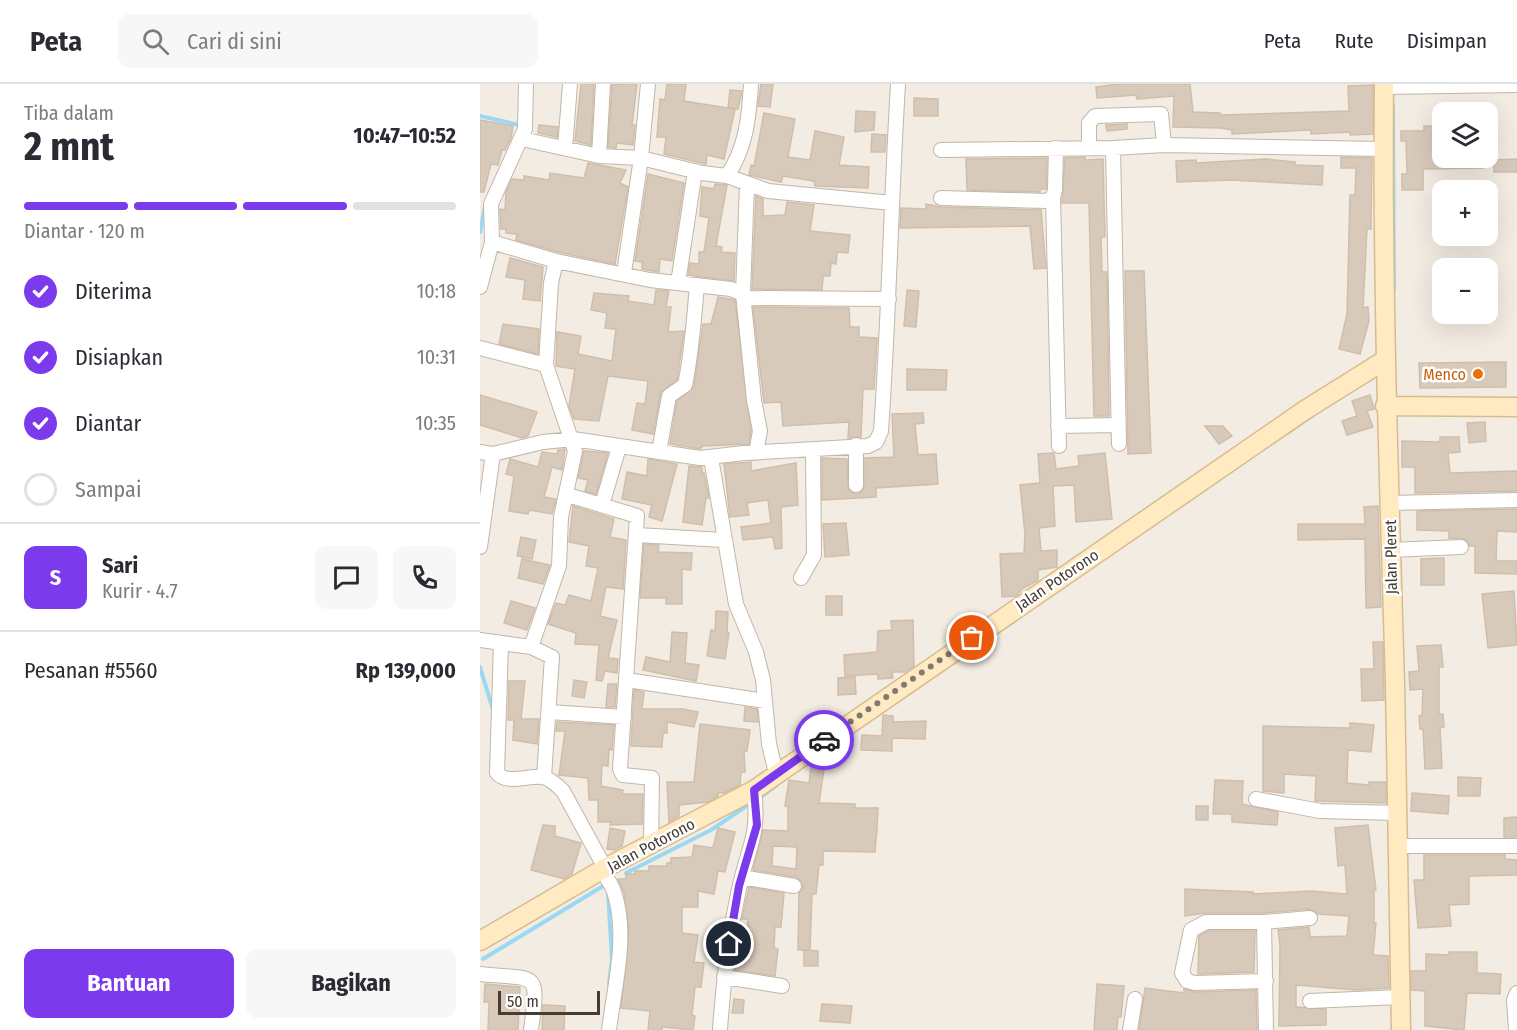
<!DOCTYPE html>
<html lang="id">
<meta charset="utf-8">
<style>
:root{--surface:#fff;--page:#f7f7f7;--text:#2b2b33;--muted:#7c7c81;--line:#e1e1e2;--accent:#7c3aed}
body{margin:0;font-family:"Fira Sans Condensed",sans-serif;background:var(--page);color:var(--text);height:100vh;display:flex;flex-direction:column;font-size:22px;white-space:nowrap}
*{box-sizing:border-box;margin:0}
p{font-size:20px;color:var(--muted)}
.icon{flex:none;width:33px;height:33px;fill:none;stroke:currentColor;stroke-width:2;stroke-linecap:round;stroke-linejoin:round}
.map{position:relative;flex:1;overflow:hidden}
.drawer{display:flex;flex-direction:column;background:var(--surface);width:480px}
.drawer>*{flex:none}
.controls{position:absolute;left:952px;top:18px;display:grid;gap:12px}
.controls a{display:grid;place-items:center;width:66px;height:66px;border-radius:12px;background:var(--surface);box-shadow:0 6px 24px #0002;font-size:30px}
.scale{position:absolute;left:18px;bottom:15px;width:102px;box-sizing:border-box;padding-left:6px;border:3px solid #453c33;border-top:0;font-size:16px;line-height:21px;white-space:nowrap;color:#453c33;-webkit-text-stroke:4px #fff;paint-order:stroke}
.pin{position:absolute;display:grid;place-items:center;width:51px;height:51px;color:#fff;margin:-26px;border:3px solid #fff;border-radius:50%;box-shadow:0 2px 6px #0007}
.courier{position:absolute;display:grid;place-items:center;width:60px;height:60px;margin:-30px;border:4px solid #7c3aed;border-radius:50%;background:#fff;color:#222;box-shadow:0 2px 8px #0007}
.headline em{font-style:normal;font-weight:700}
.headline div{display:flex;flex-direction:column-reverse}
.headline{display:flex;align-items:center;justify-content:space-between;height:102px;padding:0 24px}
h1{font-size:39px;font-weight:700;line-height:45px}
.bar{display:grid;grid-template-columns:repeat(4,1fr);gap:9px 6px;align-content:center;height:72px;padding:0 24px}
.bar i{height:8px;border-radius:4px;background:var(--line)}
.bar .current{background:var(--accent)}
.bar p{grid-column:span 4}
.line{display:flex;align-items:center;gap:15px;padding:0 24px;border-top:2px solid var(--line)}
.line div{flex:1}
.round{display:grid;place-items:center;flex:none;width:63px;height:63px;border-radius:12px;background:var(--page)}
ol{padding:0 24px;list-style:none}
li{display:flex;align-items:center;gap:18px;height:66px}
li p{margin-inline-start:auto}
li .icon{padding:6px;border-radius:50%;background:var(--accent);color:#fff;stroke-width:4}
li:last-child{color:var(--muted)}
li i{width:33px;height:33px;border:3px solid var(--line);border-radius:50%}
.cta{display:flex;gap:12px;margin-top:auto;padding:12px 24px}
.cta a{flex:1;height:69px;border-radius:12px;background:var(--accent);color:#fff;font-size:24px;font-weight:700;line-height:69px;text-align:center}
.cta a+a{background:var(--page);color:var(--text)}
header{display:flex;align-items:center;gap:36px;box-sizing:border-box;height:84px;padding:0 30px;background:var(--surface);border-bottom:2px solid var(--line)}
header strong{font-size:28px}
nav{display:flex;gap:33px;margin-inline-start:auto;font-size:21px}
.search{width:420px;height:54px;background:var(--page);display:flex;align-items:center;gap:15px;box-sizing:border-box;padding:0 21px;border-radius:12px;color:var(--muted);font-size:22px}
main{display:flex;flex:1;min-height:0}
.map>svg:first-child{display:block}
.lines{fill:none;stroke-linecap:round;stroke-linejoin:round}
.stream{stroke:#9bd8f3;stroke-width:4}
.building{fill:#d8cabb;stroke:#d0beab;stroke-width:1.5;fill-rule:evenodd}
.street-casing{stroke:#c1b6a8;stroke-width:16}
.secondary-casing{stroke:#d5bd90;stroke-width:21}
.street{stroke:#fff;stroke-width:14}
.secondary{stroke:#ffeac1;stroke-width:18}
.done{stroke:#827a71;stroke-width:6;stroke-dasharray:0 10.8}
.route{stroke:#7c3aed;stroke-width:8}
.food-dot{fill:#e8710a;stroke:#fff;stroke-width:2}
.labels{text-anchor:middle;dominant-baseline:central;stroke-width:5;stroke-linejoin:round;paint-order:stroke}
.food-label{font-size:16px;fill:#c56008;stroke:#fff;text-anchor:end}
.street-label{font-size:16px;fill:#453c33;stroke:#fff}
</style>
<header>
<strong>Peta</strong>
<div class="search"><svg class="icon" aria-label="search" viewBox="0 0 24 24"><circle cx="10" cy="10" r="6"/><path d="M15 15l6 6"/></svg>Cari di sini</div>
<nav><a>Peta</a><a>Rute</a><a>Disimpan</a></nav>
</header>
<main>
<section class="drawer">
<div class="headline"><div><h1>2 mnt</h1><p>Tiba dalam</p></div><em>10:47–10:52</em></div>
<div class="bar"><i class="current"></i><i class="current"></i><i class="current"></i><i></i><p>Diantar · 120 m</p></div>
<ol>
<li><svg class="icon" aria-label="check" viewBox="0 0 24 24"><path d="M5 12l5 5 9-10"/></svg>Diterima<p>10:18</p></li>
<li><svg class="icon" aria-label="check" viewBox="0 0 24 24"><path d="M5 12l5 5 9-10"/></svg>Disiapkan<p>10:31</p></li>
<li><svg class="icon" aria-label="check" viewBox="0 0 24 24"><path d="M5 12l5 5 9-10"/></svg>Diantar<p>10:35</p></li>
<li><i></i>Sampai</li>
</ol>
<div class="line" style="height:108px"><b class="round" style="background:var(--accent);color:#fff">S</b><div><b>Sari</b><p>Kurir · 4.7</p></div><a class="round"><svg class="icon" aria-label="chat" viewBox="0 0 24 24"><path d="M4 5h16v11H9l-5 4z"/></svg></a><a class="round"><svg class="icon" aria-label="phone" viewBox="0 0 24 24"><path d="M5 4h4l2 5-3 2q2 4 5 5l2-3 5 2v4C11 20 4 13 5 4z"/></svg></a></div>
<div class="line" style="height:78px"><div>Pesanan #5560</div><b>Rp 139,000</b></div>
<div class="cta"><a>Bantuan</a><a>Bagikan</a></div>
</section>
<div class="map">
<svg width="1037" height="946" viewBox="0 0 1037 946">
<rect width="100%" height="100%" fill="#f3ece3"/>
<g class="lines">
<path class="stream" d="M913,21L914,206
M0,32L39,41
M0,148L5,122
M807,349L833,331
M0,583L13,626
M281,713L297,701
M146,789L231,746L271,719
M128,809L132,875L129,900
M3,875L128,799"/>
</g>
<path class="building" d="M101,0H114L111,61L95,57Z
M141,0H157L152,41H155L153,61L137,59L136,64L128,63L132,1Z
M187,0H206L204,17L255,25L244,75L227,71L226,80L184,70L186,53H177L180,15L185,16Z
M281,0H293L290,23L278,22Z
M639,0H710L713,28L740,29V31L869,27L868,2L893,1V50L870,51V48L831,50V46L752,50V46L741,44L693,43L694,12L657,15L656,11L617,14L616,3Z
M250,6L262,7L258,25L248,24Z
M434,14L458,15V32H434Z
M376,27L395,28L394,46L375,48Z
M284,29L315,35L308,73L330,76L335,47L364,53L359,81L389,83L388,104L335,102L334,97L303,92L301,98L269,91L271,81L274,82Z
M0,36L33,42L31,54L25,66H22L18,81L11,80L4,108H0Z
M647,40V45L627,47L626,41Z
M59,41L78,43L77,53L58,49Z
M944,42H959V63L963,62V74H1002L1003,84L943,85V106H922V90H927L926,57H921V47H944Z
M392,50L406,51L405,68H391Z
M605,73V76L623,75L625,153H621L622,188H627L629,332H614L609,119H582L585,74Z
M861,73L892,74L891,145H887L883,224L888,223L889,237L880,270L859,265L867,230L870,111H875L876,84H861Z
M567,74L566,105H560V108L487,106L486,75Z
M786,75L815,78V81L843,82L842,101L751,96L697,98L696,77L716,76V79Z
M1037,75V88H1014V76Z
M108,79L146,86L140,99L148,103L135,180L78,168L36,156L37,150L26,149V145H21L20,125L25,126L26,108L32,95L44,96V92L69,96L70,89L104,94Z
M168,90L204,99L192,177L180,175L179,188L162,185V178L155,177Z
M235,100L247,101L236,162L242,163L241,168L255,169L254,197L208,191L210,179L219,180V168H224L229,134L220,132L222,103L234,105Z
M276,112L283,115V132L305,131L307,118L334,121L330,147L370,151L368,169L357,168L356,180L351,179L350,192H343L342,206L272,205Z
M446,120L461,123L561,126L566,184L554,185L550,142L420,144L421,124L446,125Z
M30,174L63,183L60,217L43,215L45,196L26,193Z
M645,187H664L671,369L648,370Z
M176,206L189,207L186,223H191L188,248L204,247L197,296L181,308L173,350L152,346L157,319L165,320L168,297L128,292L119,337L94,335L89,322L95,285L76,282L77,248L101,252L98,270L132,277L136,245L125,244L127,229L111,226L114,209L149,212L148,217L174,221Z
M427,206L439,207L436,243L424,242Z
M238,213L255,216L271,347L269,360L223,362L220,365L190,360L197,317L214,303L223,240H231Z
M273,223L369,224L370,243H379V253L397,254L394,305H383L381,353L368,354L369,338L303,342L301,318L284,319Z
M23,240L59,245L58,270L19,260Z
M1026,278V303L940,304L939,279Z
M427,285L467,286L466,306H427Z
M0,311L57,328L48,352L42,354L0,341Z
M890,311L894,325L887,327L893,343L867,351L862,337L877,332L872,317Z
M443,329L444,339L435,340L438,371L456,370L458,400L396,404V413L342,416V374L367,375L368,405L372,409H380L385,402V374L414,373L412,330Z
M1005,338L1006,357L989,359L987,339Z
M725,342H743L752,352L739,360Z
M960,353H979L980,368L968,369L970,389L1037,387V407L935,409V383H922V357L960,358Z
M85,365L82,386L72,383L64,413L76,415L72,430L49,426L48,430L29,427L34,392L26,390L30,375L58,383L62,368L77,370L78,366Z
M104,367L128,369L116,410L105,407L108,396L98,394Z
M574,369L576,385L599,382L598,372L625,369L632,435L596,438L594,401L573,402L575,442L559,444L561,467L577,466V483L558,486V496L542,505L536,512L522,513L520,470L544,469L545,450L540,401L560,399L558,370Z
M168,375L197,380L182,437L169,433L172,421L142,415L147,388L167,392Z
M271,378V387L316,379L318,421L301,423L302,464L295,465L293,453L263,456L261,443L291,439L288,416L267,419L269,431L250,433L244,380Z
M209,382L222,383V389H224L229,414H226L222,441L203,438Z
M93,422L134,435L130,453L146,456L143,505L126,503L120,532L137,536L128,574L138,575L137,589L125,587L122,597L116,596L119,561L95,560L96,549L68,540L76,519L85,521L89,511L111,517L118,484L106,482L109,462L89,458Z
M898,422L901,523L886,524L885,455L818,456V440H885L884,423Z
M1037,425V448L1017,447L1016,477H1037V490L995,489V462H990L985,455L969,454V447L937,446V427Z
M366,439L369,471L345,473L343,440Z
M41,453L56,456L52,475L37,472Z
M164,460L179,461L178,468L212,469L211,486L202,485V520H186V514H160Z
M964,474V501H941V475Z
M42,475L70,481L63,500L38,494Z
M1034,507L1037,561L1008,564L1002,510Z
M346,512H362V531H346Z
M31,517L55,524L47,546L24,539Z
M236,527L248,528L247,549H249L245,575L227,572L231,546L235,547Z
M433,536L434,582L425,588H412L413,594L398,595V590L365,592L364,571L397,568L398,547L412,546L411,537Z
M192,548L207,549L205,579L219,581L216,597L163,586L166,573L190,578Z
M893,558H903L904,616L882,617L881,585H894Z
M961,561L963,583H959V630H963L964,643L960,644L962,684L945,685L943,645H940L939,632L942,631L943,605L930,606L929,588L939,587L937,562Z
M375,593L376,610L358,611V594Z
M94,596L107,598L104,614L92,612Z
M29,597H45L41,635H59L57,660L33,656L34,636H28Z
M128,600H137L135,623H126Z
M154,606L164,608L162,625H203L218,628L214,643L187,638V649H183L182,663L151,662Z
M265,623L277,625L278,638L264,637Z
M403,631L413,632V638L446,637L445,655L412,654V667L381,666L382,651L402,652Z
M77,638L134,641L132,666L129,665L128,682L122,681L121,702L143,706L142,710H163L162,740L130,741L131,738H118V716H109L108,694L79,691L85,647H76Z
M870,639L894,641L891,668L868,666L867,699L889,701V698H906V719L835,717L836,692L804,690V709L783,707V642L870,644Z
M220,640L270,646L267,667H264L265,688H261L260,701L244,709H238V712L228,718L199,721V732L189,738L187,698H214Z
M331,683L344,685L339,719L375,720V724H398L397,744L395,768L343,767V781H339L336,810H332L330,866H318L319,809L323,804L322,798L316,793L273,786L283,746L308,747V722H305L309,696L329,699ZM293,762L317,763L316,785L292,782Z
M978,693L1001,694L1000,712H978Z
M735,696L763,697L762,720L798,728L797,741L752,738V730H733Z
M932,709L969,712L968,730L931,727Z
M716,722H728V736H716Z
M1037,733V753H1024V734Z
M63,741L75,742V752L101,759L92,790L84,795L51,786Z
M888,741L896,806H894V839H896L893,871L908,872L909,904L876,906L816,901V923L846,925V941L799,942L800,862L798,846L829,843L830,853L867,852L869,832L838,830L829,825L784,829H726L705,832V805L773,808L774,810L830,807L867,810L865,781L858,782L855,744Z
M130,744L145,747L142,762L134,766L127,765Z
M238,744L255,748L245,788L238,787L234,810L218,807V823H202V849L218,851L214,878L224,879L221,903H215L212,931L215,932L213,946L182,943V946H168L170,927L141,924L149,844L144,809L138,795H146V790H155V787H169V782H187V779H191V774L212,773L214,761L233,764Z
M944,771H1025V775L1037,776V791L989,792V820L969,821L971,842L938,844L934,796H944Z
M269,803L304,809L301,843H295L294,864L298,865L295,892L255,886L258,860L266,861L268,835H262Z
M728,847H775L774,888L718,890L719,852Z
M324,866L338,867V882H324Z
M969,868H997V889L1021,890L1020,910L987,909L984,946L945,942V907L931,906V887H946V870L969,871Z
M5,900L40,903L38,946H8L9,918H4Z
M617,900L644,902L641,933H638L637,946H614Z
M665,904L704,909V905L715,908L776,906L777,946H659Z
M254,915L264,916L263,929H252Z
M342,920L372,922L370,939L340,937Z
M63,921L85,922L84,946H62Z"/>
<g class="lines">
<g class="street-casing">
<path id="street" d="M904,3L1037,1
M42,55L119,72L161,74L222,89L247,92C266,64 269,34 271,0
M85,64L90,0
M609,64V39L615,32L681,30L684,61
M633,64L639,360
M461,66L633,64L684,61L902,65
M119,72L123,0
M247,92L288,107L412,119
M573,113L579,362
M461,114L567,117L573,113L575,106L576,64
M12,158L76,177L170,196L251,205L263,210L274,316L280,347L276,369
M144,189L161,74L168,0
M198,199L215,87
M0,203L12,158L11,120L45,45L46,0
M263,210L267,100
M264,214L409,215
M0,264L66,281L95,367L81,433L79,482L51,563L0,556
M66,281L71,199L76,177
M578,342L638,341
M376,361V401
M0,368L13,370L63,358L93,355L220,374L264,369L388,362L396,358L401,347C409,231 411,116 418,0
M179,368L189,312L205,301C212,268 214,234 217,201
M231,374L256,520L276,568L283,596L289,660L296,689
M88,411L157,432L140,685L143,691L172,694L171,761
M910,419L1037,416
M122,421L139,363
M157,451L243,456
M0,463L13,370
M910,466L981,463
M321,494L334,471L333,367
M21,559L17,689C27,701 49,691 63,693C71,695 78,702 83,707L125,784
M51,563L72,573L64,693
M147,596L285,617
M69,628L144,633
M776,715L840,727L918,729
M919,762H1037
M122,787C127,794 133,802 135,811C148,853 134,904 129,946
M262,793L314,802
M784,838H726L711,846L702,889L707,897L715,899L786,897
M0,890C58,896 59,885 51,946
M244,893L302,902
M830,917L920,913
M240,946C243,899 249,851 259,805C268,763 280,752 274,706
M650,946L655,915
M786,946L784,838L830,834
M1036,946L1034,916L1037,909"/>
</g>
<g class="secondary-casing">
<path id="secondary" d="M904,0C902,200 909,399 915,599C918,715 918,830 921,946
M905,322L1037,323
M0,857L125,784L274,706L825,326L905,276"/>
</g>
<use href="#street" class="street"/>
<use href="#secondary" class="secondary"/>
</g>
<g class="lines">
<path class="done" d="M344,656L492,554"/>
<path class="route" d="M249,860L259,802L277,741L274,706L344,656"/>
</g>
<circle class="food-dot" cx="998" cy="290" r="6"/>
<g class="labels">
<g class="food-label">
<text x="986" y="290">Menco</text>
</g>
<g class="street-label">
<text transform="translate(911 473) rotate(-91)">Jalan Pleret</text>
<text transform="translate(577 496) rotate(-34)">Jalan Potorono</text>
<text transform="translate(171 761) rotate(-28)">Jalan Potorono</text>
</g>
</g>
</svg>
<div class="controls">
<a><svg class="icon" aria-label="layers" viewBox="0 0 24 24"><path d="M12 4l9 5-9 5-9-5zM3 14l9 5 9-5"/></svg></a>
<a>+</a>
<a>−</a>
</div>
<div class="scale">50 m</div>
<div class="pin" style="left:492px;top:554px;background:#ea580c"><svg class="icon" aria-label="bag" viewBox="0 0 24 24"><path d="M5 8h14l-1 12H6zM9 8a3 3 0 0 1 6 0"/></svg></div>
<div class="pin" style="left:249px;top:860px;background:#1f2937"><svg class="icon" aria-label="home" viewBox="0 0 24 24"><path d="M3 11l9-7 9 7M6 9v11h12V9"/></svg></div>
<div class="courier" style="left:344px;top:656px"><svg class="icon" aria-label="car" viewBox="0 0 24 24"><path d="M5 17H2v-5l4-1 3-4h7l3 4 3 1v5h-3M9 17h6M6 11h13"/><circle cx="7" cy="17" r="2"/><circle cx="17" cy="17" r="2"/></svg></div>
</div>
</main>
